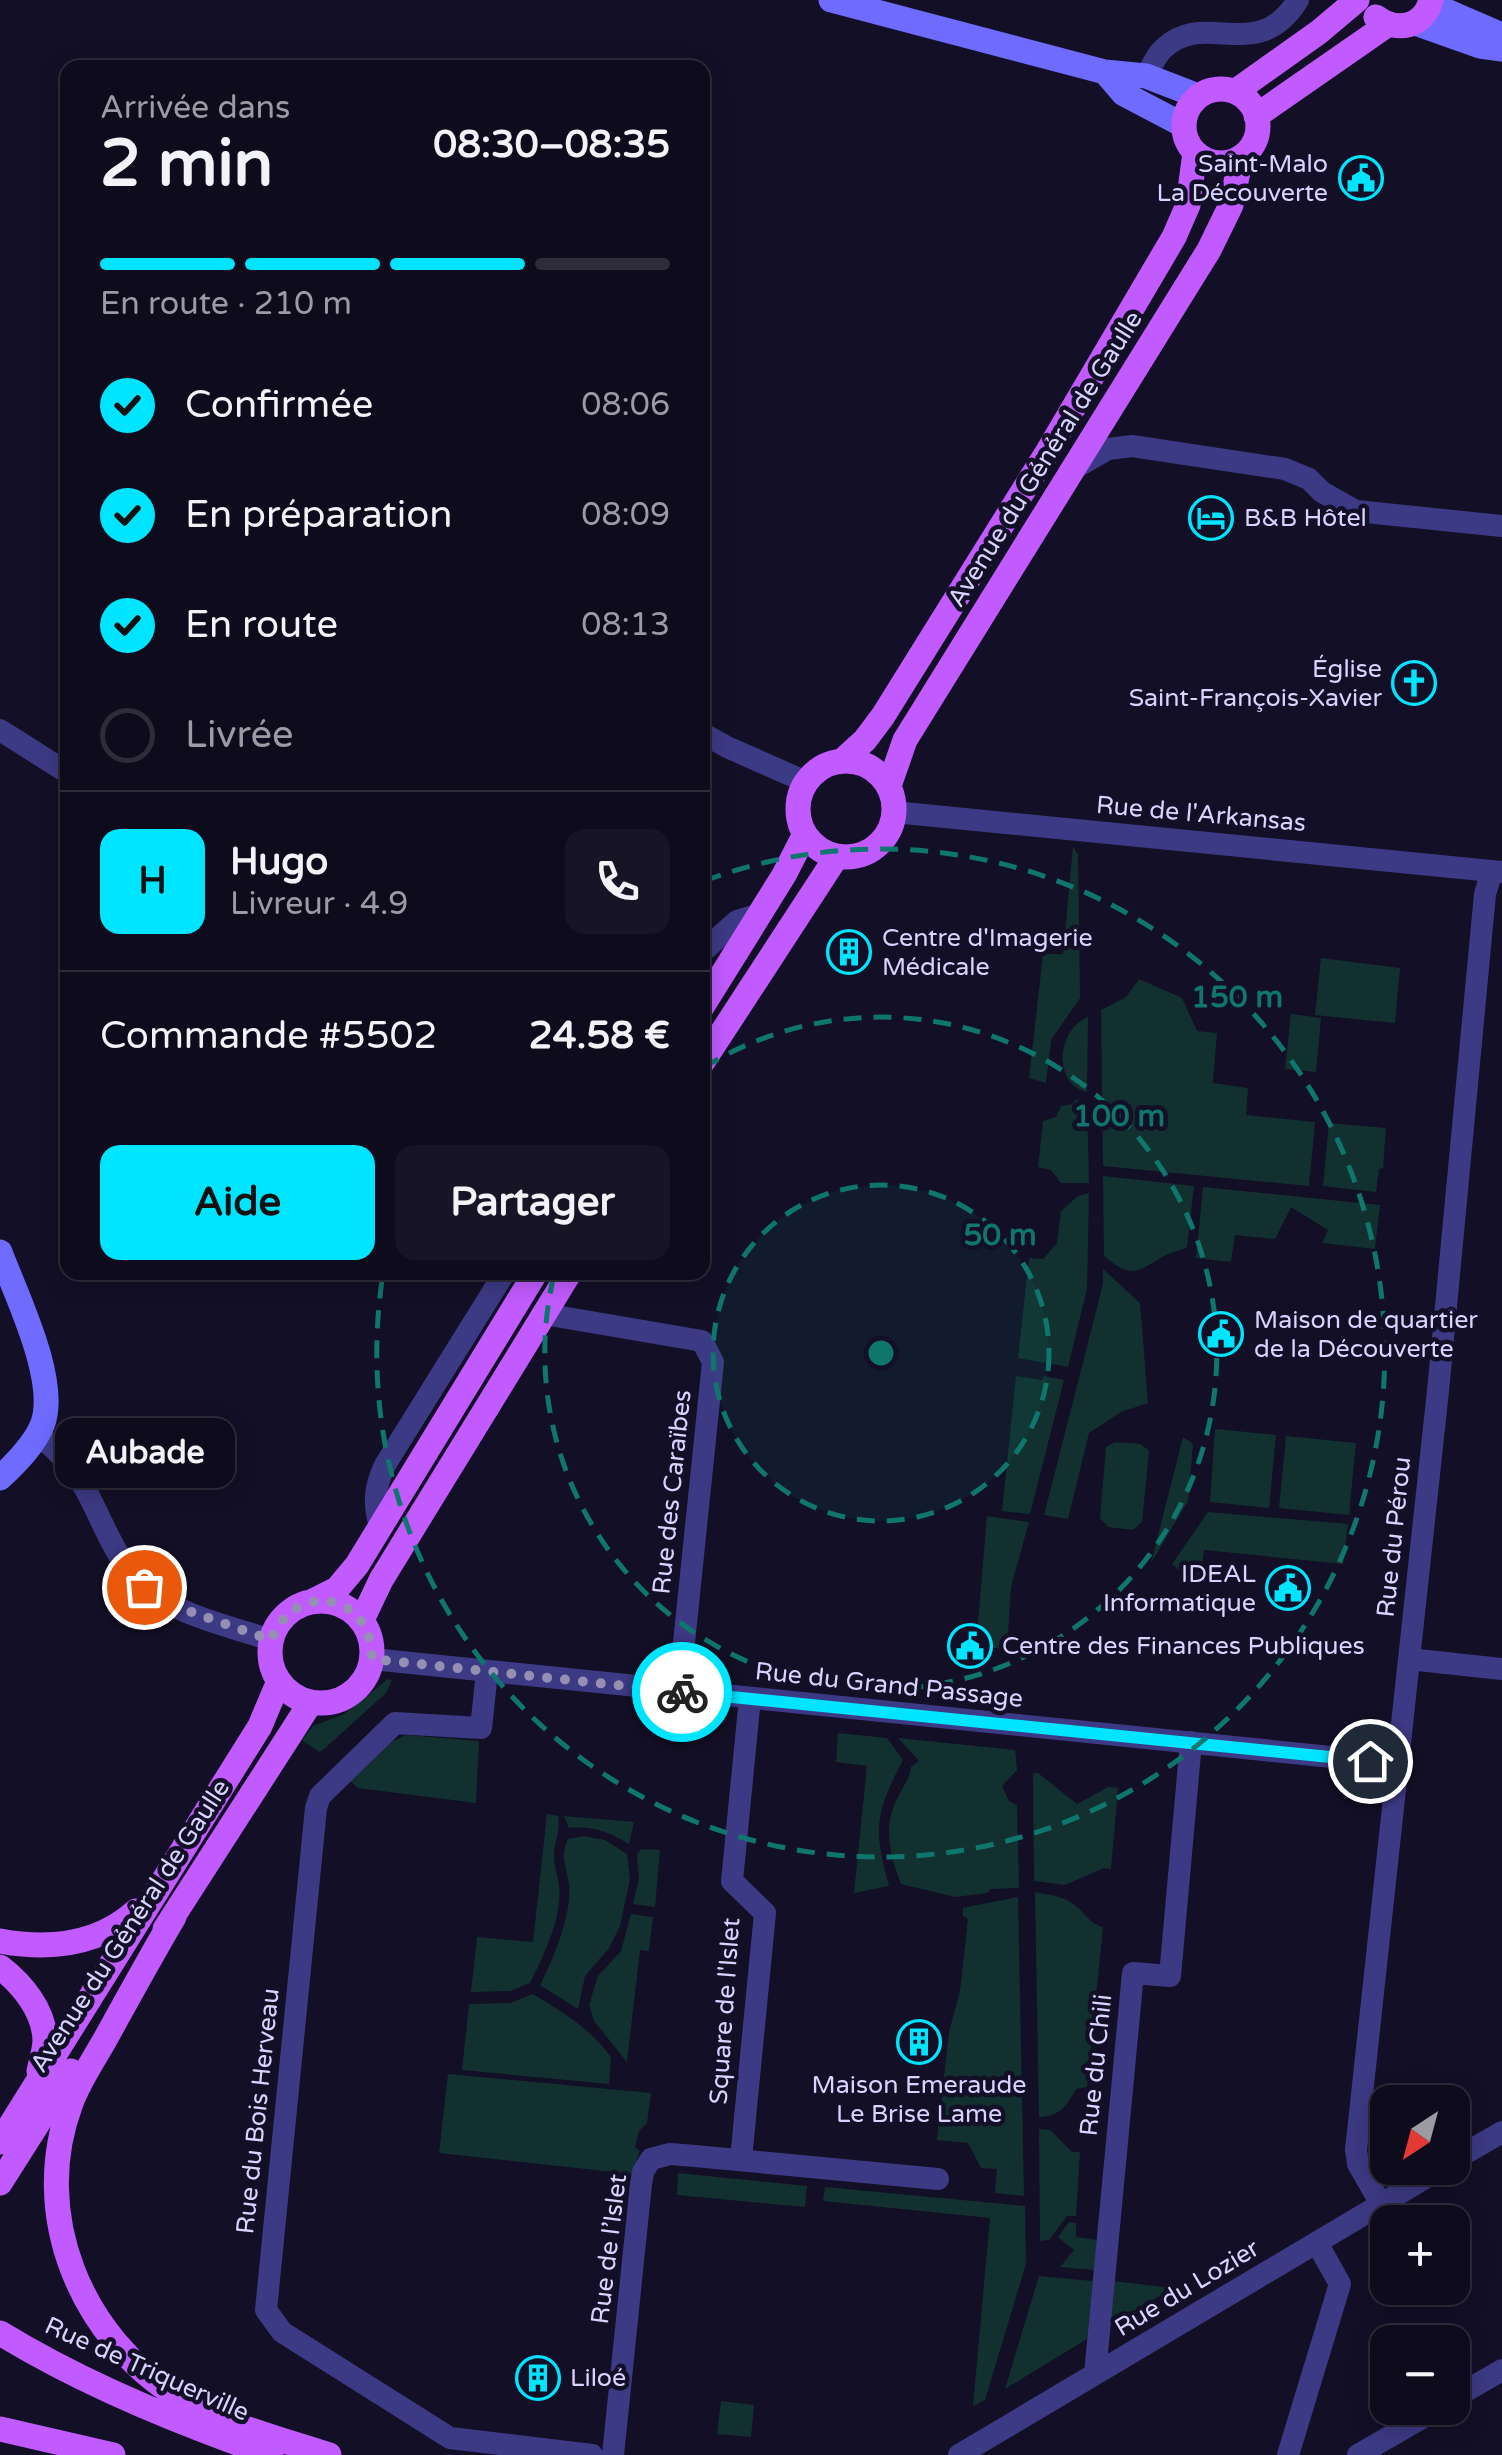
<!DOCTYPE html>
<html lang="fr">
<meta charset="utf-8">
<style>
:root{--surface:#0e0b1c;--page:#171425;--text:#f1f3f6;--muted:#9b9ba3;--line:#2e2b3b;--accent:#00e5ff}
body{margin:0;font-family:"Varela Round",sans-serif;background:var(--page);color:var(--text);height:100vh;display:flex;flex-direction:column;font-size:38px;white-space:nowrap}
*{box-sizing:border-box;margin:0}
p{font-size:32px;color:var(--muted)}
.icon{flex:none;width:55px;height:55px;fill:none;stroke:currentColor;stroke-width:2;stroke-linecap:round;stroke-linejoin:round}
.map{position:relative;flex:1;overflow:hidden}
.drawer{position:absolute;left:60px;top:60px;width:650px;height:1220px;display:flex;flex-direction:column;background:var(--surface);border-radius:20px;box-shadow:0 5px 25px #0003,0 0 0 2px var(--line)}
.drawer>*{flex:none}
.needle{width:65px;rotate:216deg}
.fabs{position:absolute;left:1370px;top:2085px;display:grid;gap:20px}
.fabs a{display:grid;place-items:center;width:100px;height:100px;border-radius:20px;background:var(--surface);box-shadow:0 5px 25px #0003,0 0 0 2px var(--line);font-size:50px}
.pin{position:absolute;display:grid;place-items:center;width:85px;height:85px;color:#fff;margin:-42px;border:5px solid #fff;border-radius:50%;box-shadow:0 2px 10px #0007}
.courier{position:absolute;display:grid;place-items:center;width:100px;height:100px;margin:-50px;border:8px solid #00e5ff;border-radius:50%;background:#fff;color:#222;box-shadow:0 2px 12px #0007}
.bubble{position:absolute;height:70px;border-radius:20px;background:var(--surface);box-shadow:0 5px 25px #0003,0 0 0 2px var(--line);font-size:32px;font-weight:800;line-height:70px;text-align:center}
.headline em{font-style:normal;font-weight:800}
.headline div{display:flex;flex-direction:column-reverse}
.headline{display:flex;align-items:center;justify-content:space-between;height:170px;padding:0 40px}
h1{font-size:65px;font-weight:800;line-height:75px}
.bar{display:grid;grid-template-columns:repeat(4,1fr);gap:15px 10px;align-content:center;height:120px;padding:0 40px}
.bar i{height:12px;border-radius:8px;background:var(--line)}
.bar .on{background:var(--accent)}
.bar p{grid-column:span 4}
.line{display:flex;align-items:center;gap:25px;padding:0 40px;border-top:2px solid var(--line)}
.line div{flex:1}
.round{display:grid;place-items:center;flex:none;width:105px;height:105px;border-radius:20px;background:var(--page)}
ol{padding:0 40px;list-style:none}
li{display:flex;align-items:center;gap:30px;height:110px}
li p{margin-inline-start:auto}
li .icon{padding:10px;border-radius:50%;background:var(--accent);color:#111;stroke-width:4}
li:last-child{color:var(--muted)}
li i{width:55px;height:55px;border:5px solid var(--line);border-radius:50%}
.button{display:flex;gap:20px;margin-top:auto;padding:20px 40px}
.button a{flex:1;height:115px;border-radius:20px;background:var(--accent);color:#111;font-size:40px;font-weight:800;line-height:115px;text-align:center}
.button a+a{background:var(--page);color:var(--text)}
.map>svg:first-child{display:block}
.green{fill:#12302f}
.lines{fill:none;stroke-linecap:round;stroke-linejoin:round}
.street{stroke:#3d3a85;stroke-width:22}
.secondary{stroke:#6f6bff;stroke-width:25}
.primary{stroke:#c25bff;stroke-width:25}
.done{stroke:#948fb3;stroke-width:10;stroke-dasharray:0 18}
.route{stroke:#00e5ff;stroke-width:12}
.ring{fill:none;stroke:#0f766e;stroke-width:5;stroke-dasharray:18 12}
.labels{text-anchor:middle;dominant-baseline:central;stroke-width:9;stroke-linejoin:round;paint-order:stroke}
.poi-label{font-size:25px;fill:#d9d4ff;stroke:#130f26;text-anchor:start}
.street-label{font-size:25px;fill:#d9d4ff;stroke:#130f26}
.centre{fill:#0f766e;stroke:#130f26;stroke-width:5}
.ring-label{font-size:30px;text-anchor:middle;font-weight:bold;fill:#0f766e;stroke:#130f26;stroke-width:9;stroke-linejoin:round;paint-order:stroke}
</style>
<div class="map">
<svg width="1502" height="2455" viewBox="0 0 1502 2455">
<rect width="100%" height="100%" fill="#130f26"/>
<path class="green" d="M1073,846L1078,855L1080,998L1051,1040L1046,1083L1029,1078L1043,954H1063Z
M1321,958L1400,968L1395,1023L1315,1015Z
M1139,979L1182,998L1197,1031L1217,1033L1213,1083L1248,1088L1246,1115L1315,1122L1309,1186L1103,1166L1101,1010L1126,997Z
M1291,1014L1321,1018L1316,1072L1285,1069Z
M1088,1017L1087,1092C1052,1084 1057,1029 1088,1017Z
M1075,1100L1087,1102L1089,1183H1061L1051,1170L1038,1167L1043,1121L1056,1117L1061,1106L1073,1104Z
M1329,1123L1386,1128L1383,1168L1379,1169L1376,1192L1323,1186Z
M1103,1176L1194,1186L1187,1247C1179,1252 1172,1251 1164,1256C1135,1273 1132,1279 1104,1256Z
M1203,1187L1380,1205L1375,1249L1322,1243L1328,1230L1291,1207L1275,1239L1235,1235L1231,1262L1196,1258Z
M1089,1193L1087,1289L1068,1367L1018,1358L1029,1258L1043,1259L1057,1243L1061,1211L1078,1196Z
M1103,1269L1140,1303L1148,1403L1121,1412L1089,1433L1068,1519L1044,1515L1103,1284Z
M1016,1376L1042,1380L1044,1376L1064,1380L1030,1514L1002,1511Z
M1215,1429L1276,1435L1269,1508L1210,1502Z
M1286,1436L1356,1443L1349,1515L1279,1508Z
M1183,1437L1193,1444L1188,1501L1151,1563Z
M1115,1442L1141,1444L1149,1451L1142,1522L1133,1530L1108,1527L1100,1518L1106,1447Z
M1208,1512L1348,1524L1343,1564L1204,1550L1199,1587L1172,1564Z
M987,1516L1029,1522L1011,1587L1007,1649L976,1646Z
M388,1679L392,1680L386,1693L324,1749L319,1752L302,1740L313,1726L344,1714Z
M838,1733L887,1738L903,1760C875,1814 873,1827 889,1886L854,1893L867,1766L836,1762Z
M406,1735L479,1741L476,1803L358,1788L350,1781L391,1742Z
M898,1738L1015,1750L1017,1770L1002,1786L1009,1801L1017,1805L1019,1888L991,1889L987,1893L955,1897L901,1884C890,1855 882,1826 898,1797C903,1786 910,1779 911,1767L919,1761Z
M1033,1773H1038L1077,1804L1108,1787L1118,1788L1111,1869L1104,1868L1065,1885L1034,1881Z
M547,1814L558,1816C561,1834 554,1839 554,1855C554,1866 558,1875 559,1886C563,1915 543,1958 530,1983L510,1991L471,1992L477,1937L533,1942Z
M564,1816L634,1822L629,1844C609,1832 593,1826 569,1828Z
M584,1836L605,1840L627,1854L630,1879L620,1926L609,1948L585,1976L578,2009L540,1985C553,1959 572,1915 569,1885C567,1866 559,1858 568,1839Z
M641,1849L660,1850L655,1907L633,1904L639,1878L637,1855Z
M1035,1892C1049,1895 1065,1896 1076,1906C1086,1914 1090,1924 1103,1927L1087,2087L1076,2089C1067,2106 1059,2117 1039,2117Z
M1018,1897L1024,2196L995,2193L997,2169L981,2168L968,2143L937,2140L949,2032L960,1991L968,1919L963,1916V1908Z
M631,1914L653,1917L649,1951L640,1950L627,2062L594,2021L589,2005L598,1976L621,1951Z
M533,1994C562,2012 590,2028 611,2057L609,2084L462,2070L469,2004L510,2003Z
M448,2074L651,2093L647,2123L639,2131L635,2147L640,2151L632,2174L439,2153Z
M1039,2129L1050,2130L1072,2152H1080L1076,2216H1067L1049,2240L1040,2241Z
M678,2173L807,2186L805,2207L677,2195Z
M825,2187L1025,2206L1026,2264L985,2400L973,2406L990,2218L823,2201Z
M1069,2222L1076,2223V2237L1097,2240L1094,2270L1060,2267L1074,2250L1058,2237Z
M1039,2276L1093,2281L1087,2339L1005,2389Z
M1112,2281L1173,2288L1107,2327Z
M721,2401L754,2405L751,2437L717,2434Z"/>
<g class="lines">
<path class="street" d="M1146,76C1151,68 1156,55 1163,49C1205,8 1257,66 1298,0
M1075,468L1108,449L1132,446L1285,469L1309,479L1322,492L1356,511L1502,526
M0,730L68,773
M702,733L727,747L806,782
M894,812L1502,872
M702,952L737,921L760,914
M544,1314L702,1341L713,1362L679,1691
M38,1434C51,1446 66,1459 76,1473C100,1510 110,1554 143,1586C171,1613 234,1628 271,1640
M380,1526C373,1503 375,1486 385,1465L505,1272
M372,1659L1400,1764
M1409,1659L1502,1669
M487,1672L481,1728L395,1723L320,1796L316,1808L266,2310L282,2332L450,2438L592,2455
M741,2159L765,1913L732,1881L750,1698
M1452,2161L1502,2132
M1381,2204L1358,2164L1356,2150L1438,1391L1485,894L1492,871
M1095,2374L1133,1973L1170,1976L1191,1742
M1452,2399L1502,2370
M613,2455L641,2184L643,2172L651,2159L670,2154L695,2156L938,2179
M959,2455L1442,2168
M1288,2455L1340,2284L1317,2243
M1358,2455L1439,2408"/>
<path class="secondary" d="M831,0L1105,72L1146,76L1198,96
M1430,4L1502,35
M1415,23L1480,46L1502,49
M1105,72L1124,94L1183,125
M0,1252C16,1295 58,1379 43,1423C36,1443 16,1463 0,1478"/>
<path class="primary" d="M1376,17C1397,33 1424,27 1431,0
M1184 126a37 37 0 1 1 74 0a37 37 0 1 1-74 0Z
M1236,91L1319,32L1357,0
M1256,116L1387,25
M842,761L865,740L883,716L1048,451L1174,237L1188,205L1195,153
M798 809a48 48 0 1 1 96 0a48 48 0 1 1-96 0Z
M889,786L905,740L1209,250L1231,205L1241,158
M702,1007L784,875L805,834
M702,1063L837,856
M270 1652a51 51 0 1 1 102 0a51 51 0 1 1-102 0Z
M313,1601L337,1589L357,1565L536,1272
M362,1620L381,1580L570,1272
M174,1917C151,1956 129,1996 107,2036C95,2058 80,2079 71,2103C29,2214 81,2338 180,2398C224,2425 280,2439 329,2455
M165,1929L311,1702
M0,1941C49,1950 98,1945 136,1911
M0,1967C22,1984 44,2010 45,2040C45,2050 41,2061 39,2071
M0,2142L260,1726L279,1681
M0,2183L71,2071
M0,2333C85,2385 178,2423 271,2455
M0,2429L113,2455"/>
</g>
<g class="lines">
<path class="done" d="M144,1587L169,1604L271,1640C296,1579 372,1593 372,1659L682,1692"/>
<path class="route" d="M682,1692L1370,1761"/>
</g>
<circle cx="881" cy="1353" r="168" fill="#0f766e" fill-opacity=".12"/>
<g class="ring">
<circle cx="881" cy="1353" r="168"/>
<path d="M703 1068A336 336 0 1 1 554 1275"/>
<path d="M704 881A504 504 0 1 1 383 1274"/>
</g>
<defs>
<g id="civic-ring" transform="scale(2.25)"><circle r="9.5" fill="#130f26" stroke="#00e5ff" stroke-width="1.5"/><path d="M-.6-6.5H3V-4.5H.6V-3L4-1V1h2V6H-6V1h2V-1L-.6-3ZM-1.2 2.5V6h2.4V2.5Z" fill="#00e5ff"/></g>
<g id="hotel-ring" transform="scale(2.25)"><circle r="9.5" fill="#130f26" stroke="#00e5ff" stroke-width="1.5"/><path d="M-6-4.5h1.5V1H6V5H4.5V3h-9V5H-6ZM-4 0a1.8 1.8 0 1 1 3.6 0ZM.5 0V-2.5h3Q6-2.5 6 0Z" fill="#00e5ff"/></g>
<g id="church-ring" transform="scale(2.25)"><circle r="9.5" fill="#130f26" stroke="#00e5ff" stroke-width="1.5"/><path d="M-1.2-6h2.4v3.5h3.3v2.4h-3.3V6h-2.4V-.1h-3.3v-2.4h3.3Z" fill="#00e5ff"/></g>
<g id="building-ring" transform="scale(2.25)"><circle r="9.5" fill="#130f26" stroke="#00e5ff" stroke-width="1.5"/><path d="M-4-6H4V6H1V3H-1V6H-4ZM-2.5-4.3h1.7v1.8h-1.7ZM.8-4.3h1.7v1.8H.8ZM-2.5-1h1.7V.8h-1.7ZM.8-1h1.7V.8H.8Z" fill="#00e5ff"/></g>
</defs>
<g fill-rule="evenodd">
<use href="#civic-ring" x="1361" y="178"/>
<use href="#hotel-ring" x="1211" y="518"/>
<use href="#church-ring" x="1414" y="683"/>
<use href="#building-ring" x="849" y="952"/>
<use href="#civic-ring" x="1221" y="1334"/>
<use href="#civic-ring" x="1288" y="1588"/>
<use href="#civic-ring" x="970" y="1646"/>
<use href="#building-ring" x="919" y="2042"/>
<use href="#building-ring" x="538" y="2378"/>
</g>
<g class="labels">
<g class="poi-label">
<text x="1328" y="164" text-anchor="end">Saint-Malo<tspan x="1328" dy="29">La Découverte</tspan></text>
<text x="1244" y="518">B&amp;B Hôtel</text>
<text x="1382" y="669" text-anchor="end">Église<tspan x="1382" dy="29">Saint-François-Xavier</tspan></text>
<text x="882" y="938">Centre d'Imagerie<tspan x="882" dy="29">Médicale</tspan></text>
<text x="1254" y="1320">Maison de quartier<tspan x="1254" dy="29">de la Découverte</tspan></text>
<text x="1256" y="1574" text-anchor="end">IDEAL<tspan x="1256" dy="29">Informatique</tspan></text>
<text x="1002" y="1646">Centre des Finances Publiques</text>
<text x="919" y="2085" text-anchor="middle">Maison Emeraude<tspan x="919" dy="29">Le Brise Lame</tspan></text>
<text x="570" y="2378">Liloé</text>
</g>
<g class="street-label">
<text transform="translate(1045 459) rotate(-58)">Avenue du Général de Gaulle</text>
<text transform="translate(1201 814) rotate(5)">Rue de l'Arkansas</text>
<text transform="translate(672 1492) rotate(-84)">Rue des Caraïbes</text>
<text transform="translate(1394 1537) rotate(-84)">Rue du Pérou</text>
<text transform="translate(889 1685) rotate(6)">Rue du Grand Passage</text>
<text transform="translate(130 1926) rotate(-57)">Avenue du Général de Gaulle</text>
<text transform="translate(725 2011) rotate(-86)">Square de l'Islet</text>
<text transform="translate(1096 2065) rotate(-84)">Rue du Chili</text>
<text transform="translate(258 2111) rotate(-84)">Rue du Bois Herveau</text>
<text transform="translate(609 2249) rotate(-83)">Rue de l’Islet</text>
<text transform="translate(1187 2288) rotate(-31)">Rue du Lozier</text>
<text transform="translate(147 2369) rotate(24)">Rue de Triquerville</text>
</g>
</g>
<circle cx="881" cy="1353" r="15" class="centre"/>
<g class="ring-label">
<text x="1237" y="1007">150 m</text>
<text x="1119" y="1126">100 m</text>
<text x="1000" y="1245">50 m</text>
</g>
</svg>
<div class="fabs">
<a><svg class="needle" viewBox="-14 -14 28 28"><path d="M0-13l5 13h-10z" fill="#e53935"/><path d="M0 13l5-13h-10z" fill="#9b9ba3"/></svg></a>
<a>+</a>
<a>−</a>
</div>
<div class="pin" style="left:144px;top:1587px;background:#ea580c"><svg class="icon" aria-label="bag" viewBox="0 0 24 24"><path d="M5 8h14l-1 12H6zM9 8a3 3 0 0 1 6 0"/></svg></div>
<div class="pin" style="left:1370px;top:1761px;background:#1f2937"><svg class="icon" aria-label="home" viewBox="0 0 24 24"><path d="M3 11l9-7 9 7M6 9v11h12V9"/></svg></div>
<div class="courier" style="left:682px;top:1692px"><svg class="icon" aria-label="bike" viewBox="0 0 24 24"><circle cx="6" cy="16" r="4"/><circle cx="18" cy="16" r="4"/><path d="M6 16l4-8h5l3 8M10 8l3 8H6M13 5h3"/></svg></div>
<div class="bubble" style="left:55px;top:1418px;width:180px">Aubade</div>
<section class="drawer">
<div class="headline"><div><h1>2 min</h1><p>Arrivée dans</p></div><em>08:30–08:35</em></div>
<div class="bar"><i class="on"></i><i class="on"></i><i class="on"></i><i></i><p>En route · 210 m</p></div>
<ol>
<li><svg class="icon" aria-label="check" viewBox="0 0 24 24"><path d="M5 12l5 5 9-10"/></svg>Confirmée<p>08:06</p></li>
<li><svg class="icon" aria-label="check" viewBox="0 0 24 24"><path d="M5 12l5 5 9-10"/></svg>En préparation<p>08:09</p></li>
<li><svg class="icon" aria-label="check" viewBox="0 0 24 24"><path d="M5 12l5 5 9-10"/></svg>En route<p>08:13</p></li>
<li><i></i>Livrée</li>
</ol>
<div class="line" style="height:180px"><b class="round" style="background:var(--accent);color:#111">H</b><div><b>Hugo</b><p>Livreur · 4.9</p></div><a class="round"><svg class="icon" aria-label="phone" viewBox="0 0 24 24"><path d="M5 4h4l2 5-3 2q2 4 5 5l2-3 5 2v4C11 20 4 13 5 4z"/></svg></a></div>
<div class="line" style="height:130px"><div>Commande #5502</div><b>24.58 €</b></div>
<div class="button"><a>Aide</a><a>Partager</a></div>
</section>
</div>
